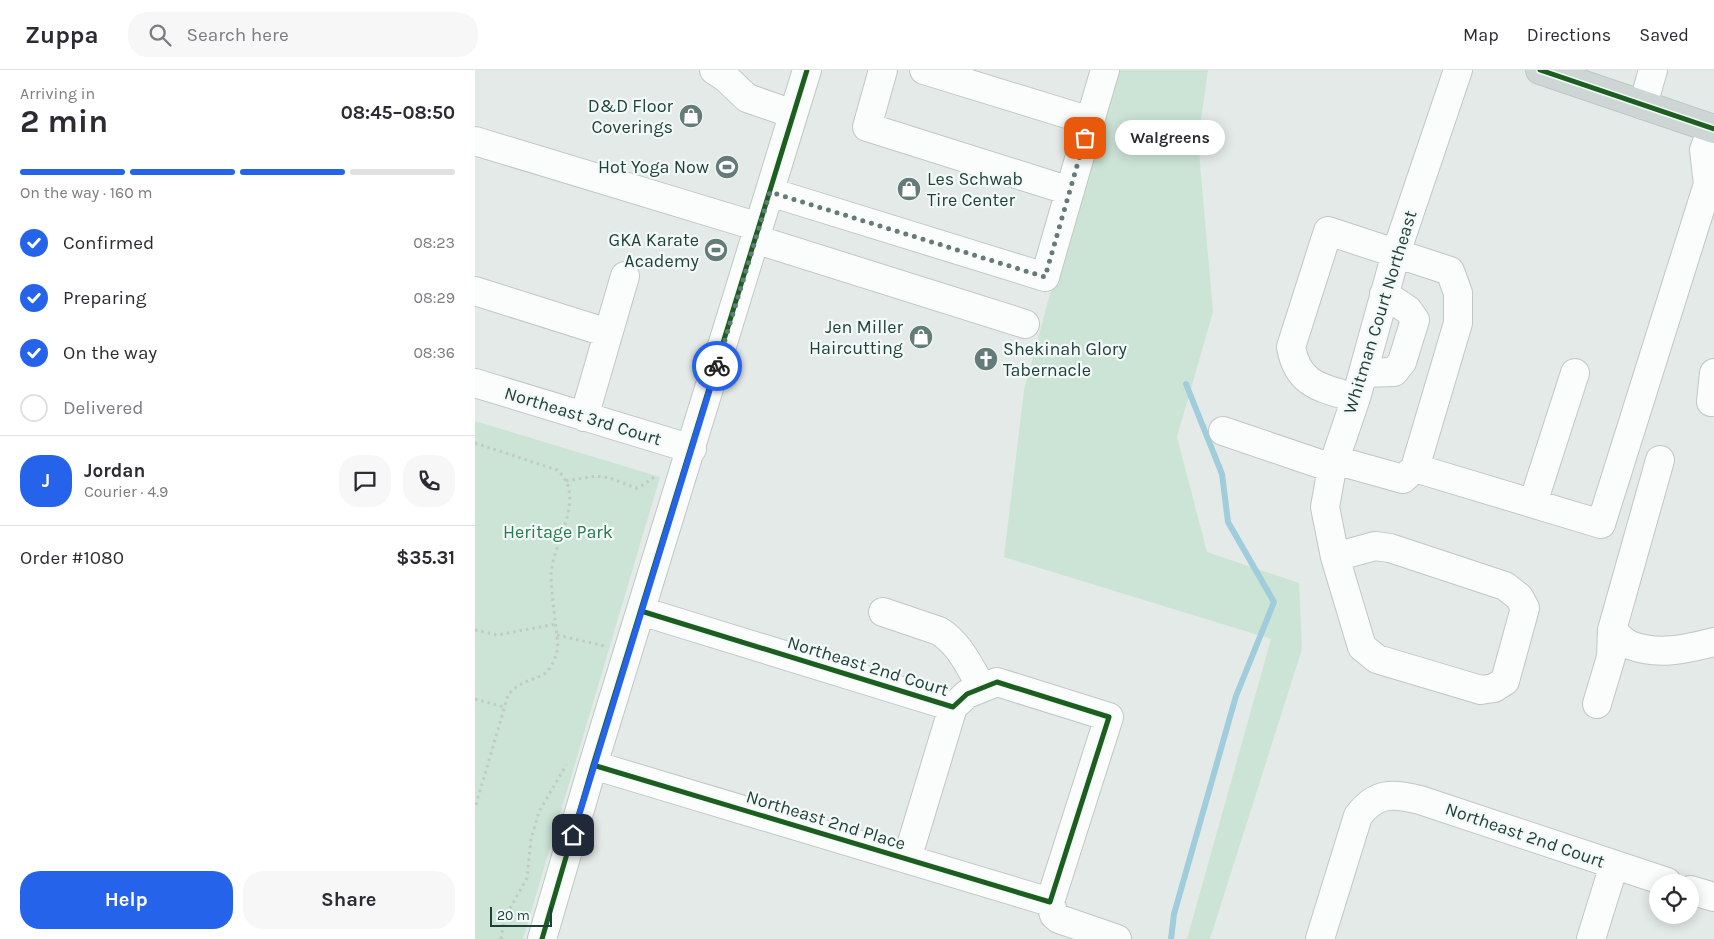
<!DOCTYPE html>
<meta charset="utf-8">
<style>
:root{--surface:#fff;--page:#f7f7f7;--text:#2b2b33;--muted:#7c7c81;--line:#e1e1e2;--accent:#2563eb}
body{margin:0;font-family:Karla,sans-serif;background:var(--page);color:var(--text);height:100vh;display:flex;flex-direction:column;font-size:19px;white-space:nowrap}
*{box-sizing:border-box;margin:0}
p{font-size:16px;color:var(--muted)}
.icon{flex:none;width:28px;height:28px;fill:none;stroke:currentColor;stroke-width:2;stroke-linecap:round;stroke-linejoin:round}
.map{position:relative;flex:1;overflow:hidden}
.details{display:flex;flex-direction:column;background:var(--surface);width:475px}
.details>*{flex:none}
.controls{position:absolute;left:1174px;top:804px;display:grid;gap:10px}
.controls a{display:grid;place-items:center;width:50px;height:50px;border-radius:50%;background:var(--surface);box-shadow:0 2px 12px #0003;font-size:25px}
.scale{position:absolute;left:15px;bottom:12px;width:62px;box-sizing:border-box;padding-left:5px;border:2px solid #1f3f3a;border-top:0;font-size:14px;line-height:18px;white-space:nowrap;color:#1f3f3a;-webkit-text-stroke:4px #f2f9f6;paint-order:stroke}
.pin{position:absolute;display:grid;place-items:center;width:42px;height:42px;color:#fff;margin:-21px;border-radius:10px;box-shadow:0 2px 8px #0006}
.courier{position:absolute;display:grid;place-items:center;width:50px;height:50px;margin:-25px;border:4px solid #2563eb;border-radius:50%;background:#fff;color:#222;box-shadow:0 1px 6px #0007}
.bubble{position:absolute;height:35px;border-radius:18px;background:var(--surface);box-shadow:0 2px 12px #0003;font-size:16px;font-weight:700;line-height:35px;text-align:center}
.headline em{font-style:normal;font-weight:700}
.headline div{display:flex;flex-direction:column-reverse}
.headline{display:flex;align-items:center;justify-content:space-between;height:85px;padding:0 20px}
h1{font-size:32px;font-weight:700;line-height:38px}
.bar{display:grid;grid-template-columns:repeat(4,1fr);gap:8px 5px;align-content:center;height:60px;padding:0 20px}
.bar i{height:6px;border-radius:4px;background:var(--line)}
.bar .current{background:var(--accent)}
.bar p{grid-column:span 4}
.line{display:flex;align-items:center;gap:12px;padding:0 20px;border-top:1px solid var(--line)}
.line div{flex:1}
.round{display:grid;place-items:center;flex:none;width:52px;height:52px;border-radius:20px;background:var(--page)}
ol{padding:0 20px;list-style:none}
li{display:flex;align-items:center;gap:15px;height:55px}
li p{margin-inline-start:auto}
li .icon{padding:5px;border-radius:50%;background:var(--accent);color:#fff;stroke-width:4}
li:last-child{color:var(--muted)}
li i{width:28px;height:28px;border:2px solid var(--line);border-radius:50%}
.cta{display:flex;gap:10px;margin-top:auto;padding:10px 20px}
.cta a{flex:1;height:58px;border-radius:20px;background:var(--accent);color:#fff;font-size:20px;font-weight:700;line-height:58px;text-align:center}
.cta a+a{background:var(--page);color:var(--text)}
header{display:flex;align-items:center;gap:30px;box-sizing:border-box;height:70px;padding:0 25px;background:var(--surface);border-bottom:1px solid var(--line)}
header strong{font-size:24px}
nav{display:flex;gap:28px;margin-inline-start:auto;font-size:18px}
.search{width:350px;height:45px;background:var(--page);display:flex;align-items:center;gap:12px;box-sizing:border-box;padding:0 18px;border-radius:20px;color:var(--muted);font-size:19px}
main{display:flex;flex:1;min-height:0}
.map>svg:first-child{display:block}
.green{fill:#cbe4d6}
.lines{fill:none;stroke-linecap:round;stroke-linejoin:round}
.stream{stroke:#a0cddc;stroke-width:6}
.minor-casing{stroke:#c1c7c5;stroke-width:30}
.major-casing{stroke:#bcc6c4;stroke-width:30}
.path{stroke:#c0cac8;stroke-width:3;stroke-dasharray:2.5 4;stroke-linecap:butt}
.minor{stroke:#fbfcfc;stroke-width:28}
.major{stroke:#cdd6d4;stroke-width:28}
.cycleway-casing{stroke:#f2f9f6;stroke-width:8}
.cycleway{stroke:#1b5e20;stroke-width:5}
.done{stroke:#647b77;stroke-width:5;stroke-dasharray:0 9}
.route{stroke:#2563eb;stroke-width:6}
.labels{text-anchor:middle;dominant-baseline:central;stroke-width:4.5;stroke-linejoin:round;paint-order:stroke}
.poi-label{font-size:18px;fill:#1f3f3a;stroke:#f2f9f6;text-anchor:end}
.street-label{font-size:18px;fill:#1f3f3a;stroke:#f2f9f6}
.park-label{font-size:18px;fill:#267a4f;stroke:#f2f9f6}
</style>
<header>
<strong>Zuppa</strong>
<div class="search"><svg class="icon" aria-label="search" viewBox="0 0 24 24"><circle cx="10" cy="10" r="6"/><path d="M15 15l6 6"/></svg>Search here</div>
<nav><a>Map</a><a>Directions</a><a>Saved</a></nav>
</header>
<main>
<section class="details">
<div class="headline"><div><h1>2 min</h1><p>Arriving in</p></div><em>08:45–08:50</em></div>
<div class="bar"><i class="current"></i><i class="current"></i><i class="current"></i><i></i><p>On the way · 160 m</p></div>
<ol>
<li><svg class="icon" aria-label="check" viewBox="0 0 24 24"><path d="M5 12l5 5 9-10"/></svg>Confirmed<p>08:23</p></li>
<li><svg class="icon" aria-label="check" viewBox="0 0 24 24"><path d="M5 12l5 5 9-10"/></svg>Preparing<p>08:29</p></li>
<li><svg class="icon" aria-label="check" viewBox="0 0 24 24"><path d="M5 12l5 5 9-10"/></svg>On the way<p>08:36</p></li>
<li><i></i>Delivered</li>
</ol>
<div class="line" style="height:90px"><b class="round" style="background:var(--accent);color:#fff">J</b><div><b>Jordan</b><p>Courier · 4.9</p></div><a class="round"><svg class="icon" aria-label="chat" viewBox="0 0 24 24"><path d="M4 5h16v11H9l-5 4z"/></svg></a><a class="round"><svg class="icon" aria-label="phone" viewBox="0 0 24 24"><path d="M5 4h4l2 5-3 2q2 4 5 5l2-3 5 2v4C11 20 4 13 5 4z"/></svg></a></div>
<div class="line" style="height:65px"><div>Order #1080</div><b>$35.31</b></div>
<div class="cta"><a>Help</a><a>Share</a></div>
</section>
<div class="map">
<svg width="1239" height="869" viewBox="0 0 1239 869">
<rect width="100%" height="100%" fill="#e4eae8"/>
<path class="green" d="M642,0H733L723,71L738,242L702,367L732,482L824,513L827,579L735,869H712L796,569L529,487L549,320L575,224Z
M0,351L185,407L48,869H0Z"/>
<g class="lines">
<path class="stream" d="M696,869L699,844L761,626L799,532L753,452L747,404L711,314"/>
<g class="minor-casing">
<path id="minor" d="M239,0L251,8L272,28L318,44
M408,0L392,57L595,121
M449,0L615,51L630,0
M1168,35L1178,0
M0,71L284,157
M295,122L570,207L615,51
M280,169L550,254
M0,221L133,263
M888,303L919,302L927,292L940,250L933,240L909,224
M0,313L217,379
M881,328C847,318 823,316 816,277L853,161L975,201L983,223V253L940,398L1126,454L1233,114L1229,80L1237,58
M1236,332L1239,303
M109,347L150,206
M748,361L857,398
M860,390L928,409L940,398
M1058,433L1100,303
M860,487L900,476L915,478L1030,516L1044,527L1050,538L1030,611L1019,618L1006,620L902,589L887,577L860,487L850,437L857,398L881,328L921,183L983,0
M166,541L478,637L492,624L522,612L634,647L575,832
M408,542L464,561C485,574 494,596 506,616
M1137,560C1142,565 1148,572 1155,575C1183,586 1211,579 1239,572
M1122,634L1136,587L1137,560L1185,390
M118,695L575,832
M432,789L478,637
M1215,820L1239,827
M575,832L579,845L584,849L642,869
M67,869L118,695L332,0
M845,869L883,746C901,722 918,723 945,730L1192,812
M1116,869L1139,795"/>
</g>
<g class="major-casing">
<path id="major" d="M1065,0L1239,59"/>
</g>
<path class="path" d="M0,373L82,400C114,428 76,473 76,507C77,530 81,554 83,577C74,619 54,600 33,625L0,738
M91,411L121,406L135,408L161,418L168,415L182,405
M0,560L22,565L81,554
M82,565L130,576
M0,629L29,637
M26,869L29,849L52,808L56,769L64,742L91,695"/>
<use href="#minor" class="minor"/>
<use href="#major" class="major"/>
<g class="cycleway-casing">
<path id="cycleway" d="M1065,0L1239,59
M118,695L575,832L634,647L522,612L492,624L478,637L166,541
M67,869L118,695L332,0"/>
</g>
<use href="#cycleway" class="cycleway"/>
</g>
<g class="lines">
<path class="done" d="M242,296L295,122L570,207L610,68"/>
<path class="route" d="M98,765L242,296"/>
</g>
<defs>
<g id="shop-disc" transform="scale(1.25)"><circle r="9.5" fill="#647b77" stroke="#f2f9f6"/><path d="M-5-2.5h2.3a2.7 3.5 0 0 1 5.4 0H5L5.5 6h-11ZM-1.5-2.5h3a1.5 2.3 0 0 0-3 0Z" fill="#fff"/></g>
<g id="stadium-disc" transform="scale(1.25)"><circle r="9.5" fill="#647b77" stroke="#f2f9f6"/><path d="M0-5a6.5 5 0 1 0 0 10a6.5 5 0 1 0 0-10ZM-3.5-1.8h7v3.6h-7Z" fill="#fff"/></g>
<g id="church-disc" transform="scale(1.25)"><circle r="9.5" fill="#647b77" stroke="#f2f9f6"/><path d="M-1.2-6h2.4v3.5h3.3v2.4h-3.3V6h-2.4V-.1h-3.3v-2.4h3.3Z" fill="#fff"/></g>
</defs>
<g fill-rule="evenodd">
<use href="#shop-disc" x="216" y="46"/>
<use href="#stadium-disc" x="252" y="97"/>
<use href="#shop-disc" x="434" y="119"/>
<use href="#stadium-disc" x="241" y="180"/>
<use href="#shop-disc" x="446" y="267"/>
<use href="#church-disc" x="511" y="289"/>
</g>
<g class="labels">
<g class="poi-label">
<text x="198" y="36">D&amp;D Floor<tspan x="198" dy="21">Coverings</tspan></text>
<text x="234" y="97">Hot Yoga Now</text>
<text x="452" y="109" text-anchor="start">Les Schwab<tspan x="452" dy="21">Tire Center</tspan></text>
<text x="224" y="170">GKA Karate<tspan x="224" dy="21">Academy</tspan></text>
<text x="428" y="257">Jen Miller<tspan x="428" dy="21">Haircutting</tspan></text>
<text x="528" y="279" text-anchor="start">Shekinah Glory<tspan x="528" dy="21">Tabernacle</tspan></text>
</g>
<g class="street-label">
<text transform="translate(905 242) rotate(-73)">Whitman Court Northeast</text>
<text transform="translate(108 346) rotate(17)">Northeast 3rd Court</text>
<text transform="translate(393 596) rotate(17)">Northeast 2nd Court</text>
<text transform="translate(351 750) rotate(17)">Northeast 2nd Place</text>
<text transform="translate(1050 765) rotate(19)">Northeast 2nd Court</text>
</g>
<g class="park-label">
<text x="83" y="462">Heritage Park</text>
</g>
</g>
</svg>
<div class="controls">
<a><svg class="icon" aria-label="locate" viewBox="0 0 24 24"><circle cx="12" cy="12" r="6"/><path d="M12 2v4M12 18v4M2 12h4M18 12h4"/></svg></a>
</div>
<div class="scale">20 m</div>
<div class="pin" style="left:610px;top:68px;background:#ea580c"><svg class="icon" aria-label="bag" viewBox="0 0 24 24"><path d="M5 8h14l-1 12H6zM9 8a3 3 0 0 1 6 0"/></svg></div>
<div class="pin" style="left:98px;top:765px;background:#1f2937"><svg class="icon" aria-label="home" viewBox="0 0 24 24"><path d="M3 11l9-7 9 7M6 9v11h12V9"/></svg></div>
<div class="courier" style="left:242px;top:296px"><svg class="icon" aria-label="bike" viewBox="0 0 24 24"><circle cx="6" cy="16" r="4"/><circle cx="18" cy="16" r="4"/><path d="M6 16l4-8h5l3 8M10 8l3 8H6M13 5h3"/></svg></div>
<div class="bubble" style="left:640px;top:50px;width:110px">Walgreens</div>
</div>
</main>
